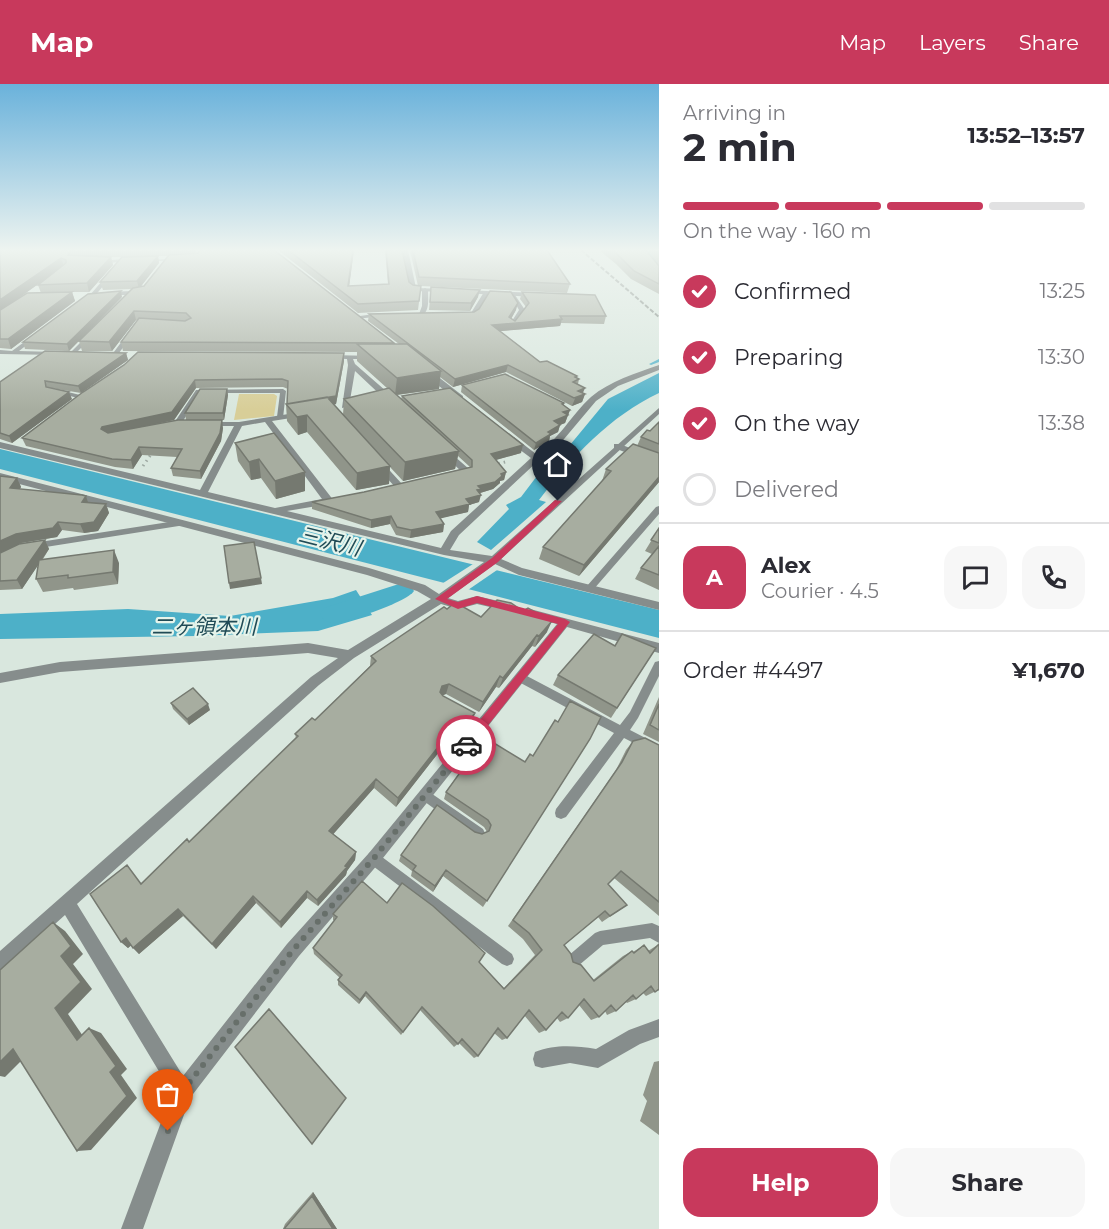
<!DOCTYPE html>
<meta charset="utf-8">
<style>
:root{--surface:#fff;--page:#f7f7f7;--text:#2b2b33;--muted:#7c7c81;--line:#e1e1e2;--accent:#c8395c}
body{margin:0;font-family:Montserrat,"Noto Sans JP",sans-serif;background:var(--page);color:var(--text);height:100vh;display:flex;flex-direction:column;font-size:22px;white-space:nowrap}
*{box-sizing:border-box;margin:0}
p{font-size:20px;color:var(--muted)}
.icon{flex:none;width:33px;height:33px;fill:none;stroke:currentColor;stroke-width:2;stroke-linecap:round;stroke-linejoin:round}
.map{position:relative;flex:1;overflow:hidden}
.details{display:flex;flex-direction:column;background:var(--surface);width:450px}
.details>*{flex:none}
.pin{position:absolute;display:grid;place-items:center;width:51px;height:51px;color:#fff;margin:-62px -26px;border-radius:50% 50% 50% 0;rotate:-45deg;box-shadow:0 0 6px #0007}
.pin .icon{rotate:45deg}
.courier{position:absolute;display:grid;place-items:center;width:60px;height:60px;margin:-30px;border:4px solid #c8395c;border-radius:50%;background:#fff;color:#222;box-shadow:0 2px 8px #0007}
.head em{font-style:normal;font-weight:700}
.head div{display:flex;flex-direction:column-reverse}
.head{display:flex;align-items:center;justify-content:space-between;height:102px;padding:0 24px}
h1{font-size:39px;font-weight:700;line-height:45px}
.bar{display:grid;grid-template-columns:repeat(4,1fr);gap:9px 6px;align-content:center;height:72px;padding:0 24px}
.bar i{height:8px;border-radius:4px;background:var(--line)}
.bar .active{background:var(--accent)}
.bar p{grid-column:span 4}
.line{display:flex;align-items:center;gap:15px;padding:0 24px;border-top:2px solid var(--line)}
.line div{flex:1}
.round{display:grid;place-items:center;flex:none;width:63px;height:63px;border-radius:18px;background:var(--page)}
ol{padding:0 24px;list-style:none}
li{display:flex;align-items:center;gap:18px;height:66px}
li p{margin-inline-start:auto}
li .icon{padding:6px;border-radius:50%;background:var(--accent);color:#fff;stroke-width:4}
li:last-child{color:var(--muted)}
li i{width:33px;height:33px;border:3px solid var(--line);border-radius:50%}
.cta{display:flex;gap:12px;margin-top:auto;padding:12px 24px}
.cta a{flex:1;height:69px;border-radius:18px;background:var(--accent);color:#fff;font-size:24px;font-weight:700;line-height:69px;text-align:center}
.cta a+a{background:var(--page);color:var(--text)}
header{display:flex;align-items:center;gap:36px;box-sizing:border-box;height:84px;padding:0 30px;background:var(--accent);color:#fff}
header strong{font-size:28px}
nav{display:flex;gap:33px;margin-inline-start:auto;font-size:21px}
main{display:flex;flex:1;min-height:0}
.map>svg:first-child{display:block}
.green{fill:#d8ce98}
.water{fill:#4db0c8}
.pier{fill:#d9e7de}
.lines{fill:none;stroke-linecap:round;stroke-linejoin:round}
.stream{fill:#4db0c8;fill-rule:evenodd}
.canal{fill:#4db0c8;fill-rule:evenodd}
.path{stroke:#9ea9a2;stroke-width:3;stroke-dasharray:1.5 4;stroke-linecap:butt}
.lane{fill:#868d8c;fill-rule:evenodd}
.street{fill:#868d8c;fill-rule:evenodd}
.rail{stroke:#727b75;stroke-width:2;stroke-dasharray:4.5 2;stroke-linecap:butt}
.wall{fill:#90958a;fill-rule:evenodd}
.shaded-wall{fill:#757970}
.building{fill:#a7ada0;stroke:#757970;stroke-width:1.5}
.route{fill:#c8395c}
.done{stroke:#676f6a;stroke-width:6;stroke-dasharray:0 10.8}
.labels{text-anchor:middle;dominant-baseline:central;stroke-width:4.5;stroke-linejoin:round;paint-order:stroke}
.water-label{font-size:21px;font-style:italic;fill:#204b56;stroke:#e6f4eb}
</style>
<header>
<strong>Map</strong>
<nav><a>Map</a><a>Layers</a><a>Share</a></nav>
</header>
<main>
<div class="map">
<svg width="659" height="1145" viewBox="0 0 659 1145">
<rect width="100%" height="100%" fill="#d9e7de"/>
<path class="green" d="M239,310H274L277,312L274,332L234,336Z"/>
<path class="water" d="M659,289V309C610,332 572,373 539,416L546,418L491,466L477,458L509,425L506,421L521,413L540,388L565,367L608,315Z
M0,365L659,526V554L0,385Z
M356,506L372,531L318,547L196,552L0,555V530L128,525L230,532L333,514Z"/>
<path class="pier" d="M473,480L500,484L465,508L440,501Z"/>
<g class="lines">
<path class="stream" d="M645,166H649L659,178V181Z
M659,275V278L651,281L649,280Z"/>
<path class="canal" d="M402,499L410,501L414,507C407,518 348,538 333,539C331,539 326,537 324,536L320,530L324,524Z"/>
<path class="path" d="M493,381L509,377
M143,382L152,369
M545,387L563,394"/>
<path class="lane" d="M199,166H203L199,175L193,176L151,177L149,176L193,174L195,173Z
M109,189L113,190L94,213L81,217V215L90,211Z
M425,204L428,206C428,215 430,226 422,232L419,230L422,222V206Z
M484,208L489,209L475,232H461V230L471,229Z
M513,208L525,226L513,242L510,240L519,226L510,210Z
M381,229L384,231L383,232L356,235L353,233Z
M128,249L133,250L116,273H112L111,272Z
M35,250L38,252L37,253L19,267L56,268L59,270L58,271L0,270V266L12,267Z
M56,305L84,312L85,313L82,315L54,308L53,307Z
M283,305L286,307L283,334L277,333L280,309H200L180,342L170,346L166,344L174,339L196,306Z
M614,360H620L659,376V381L614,364Z
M659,422V430L593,506H587L585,504L587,502L656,423Z
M182,436L186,439L185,441L33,465L29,462L33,459Z
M659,577V592L638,634L630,646L659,661V672L624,654L566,733L561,735L556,733L555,729L556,725L614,649L517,597L516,594L517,591H525L620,641L630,628L655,578Z
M425,705L483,745L485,749L483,753L478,755L473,753L421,715L419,711L421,707Z
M374,767L512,870L514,875L512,880L507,882L502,880L369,779L367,774L369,769Z
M652,839L659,842V859L650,854L603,861L578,882L573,884L568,882L566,877L568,872L595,849L600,847Z"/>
<path class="street" d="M402,166H408L416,204L446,205L448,208L411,207Z
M135,174L137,177L104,179L101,177Z
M463,206L536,209L539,211L536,213L461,209Z
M105,208L133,207L136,209L133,211H103Z
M90,249L95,250L73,272H69V270Z
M330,271L375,272V274L373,275H353L355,280L394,314V318H388L355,287L349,322L342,324L348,281L347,275L328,274L326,273Z
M659,281V286L618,302L596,317L559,361L539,376L459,451L450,466L492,472L659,324V330L501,475L522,484L659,518V526L519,491L495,480L448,514L458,517L477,512L511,520L513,523L511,526L507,527L477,520L458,525L441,520L354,574L319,601L77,820L183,992L287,860L369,769L557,540L526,532L524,529L526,526L530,525L659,559V569L567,543L379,779L299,872L190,1014L143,1145H121L172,1009L65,831L6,884L0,887V867L311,593L338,574L308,569L60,588L0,599V589L60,578L308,559L348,566L431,515L417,507L367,491L0,395V389L369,484L425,501L439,510L484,478L444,471L0,364V358L200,406L234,342H205V338H239L301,328H304V332L272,337L334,417L329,420L287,427L441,464L451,447L531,374L508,357V353H514L536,370C560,355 571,331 591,313C610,297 636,289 659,281ZM265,338L322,415L275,424L208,408L242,342Z
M426,288H432L463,312V316H457L426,292Z
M445,364L469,385V389H463L442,369V365Z
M378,376L381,377L402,400V404H396L375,381L374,379Z
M659,935V953L640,960L598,984L570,979L542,984L535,982L533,975L535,968C556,960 575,962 596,965L629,946Z"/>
<path class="rail" d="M581,166L659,233"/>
</g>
<path class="wall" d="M0,166H197L194,169L394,259V260H399L368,237L369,230L474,228L516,226L511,235L515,237L526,223L520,215L522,208L606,232L604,240L561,239L560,242L500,247L540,278L579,295L578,300L583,309L585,310L582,318L572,322L506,288L453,303L440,293L439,305L397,311L401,315L402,312L521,369L495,376L506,388L504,396L500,397V399L493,405L480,409L479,418L469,421L468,428L440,434L444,440L443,448L410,454L396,451L390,440L371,444L312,425V418L364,408L470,383L458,372L455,385L403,397L390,383L389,400L356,406L307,348L298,351L287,337L286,320H287L288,305L283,303L196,304L174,336L148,342L223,344L221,357L201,395L173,392L171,384L177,373L142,371L133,385L115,383L26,362L22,354L83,308L344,277L336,320L334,321L343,331L344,315L388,305L357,277V268L123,267L121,258L138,236H136L112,267H82L79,257L132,205L103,206L100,198L122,173H111L113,181L89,208H72L75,217L11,265L0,264ZM158,172H168L144,202H141L159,179ZM45,195L38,201L41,209L12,219Z
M278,166H354L349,202L388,200L385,166H402L409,198L413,201L418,202L410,166H547L570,200L567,209L421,202L418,226L358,229Z
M599,166H646L659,182V210L631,195L616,180Z
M648,166H659V181Z
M431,203L478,213L470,227L429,226Z
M122,213L69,267L25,265L23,258Z
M126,269L128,276L81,309L51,304L72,315L12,359L0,355V298Z
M462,301L564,319V322L570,326L565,339L560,341L558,348L550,352L549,357L534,366L461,308Z
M227,305L228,311L224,336H186L185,329Z
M659,338V398L579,492L539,475L543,463L602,397L606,385L637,362L641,353L650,347Z
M235,359L305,407L276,415L261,394L251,396L238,377Z
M17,394L21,403L20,405L86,412L88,418L106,420L109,429L98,447L84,449L62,446L57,453L21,459L0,469Z
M659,444V506L635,495L641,484L652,470L645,467Z
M45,456L49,465L43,475L119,479L118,500L74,506L73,504L43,508L36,495L38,481L22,505L0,506V469Z
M447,525L547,548L535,563L532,562L499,604L496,603L479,628L446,610L442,611L472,639L445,673L439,668L396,723L374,704L333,750L356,768L355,776L347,787L346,791L318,822L307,814L281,844L256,819L216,865L183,832L139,870L131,861L128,864L121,858L141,800L189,758L296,654L295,650L315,636L370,582L371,572Z
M615,562L656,564L611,634L553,601L558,591Z
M659,613V658L643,650Z
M171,619L210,626L189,641L173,625Z
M590,655L483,823L443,792L433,808L411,792L412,787L399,777L401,771L475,748L482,750L487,748L484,743L444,715L446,708L462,685L459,683L462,675L525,678L533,672Z
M633,657L659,661V832L614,794L608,800L627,821L602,838L598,833L564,861L573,878L593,896L623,872L632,867L633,868L644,861L648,867L659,860V907L658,906L646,912L643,909L636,915L627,919L626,918L616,927L607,931L605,927L599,933L591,936L579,921L568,934L560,938L557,934L546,946L539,949L524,931L507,954L502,956L494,949L478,972L474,974L459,959L454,963L420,926L401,951L365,912L359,920L338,901V896L340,894L314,870L313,864L335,837L333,836V830L387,819L479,878L504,904L535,871L523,855L508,842L616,686L626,666Z
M659,977V1051L640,1037L647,1017L643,1011L654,978Z
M313,1108L337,1145H283L285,1140Z"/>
<path class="shaded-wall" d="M192,166H197L192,172Z
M353,166H354L348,211V202Z
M158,172L159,179L139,205L137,197Z
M111,173L113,181L89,208L87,199Z
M61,174L64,182L0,227V216Z
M480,206L478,213L470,227L471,219Z
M121,207L122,213L69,267L67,260Z
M72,208L75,217L11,265L8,255Z
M518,219L516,226L508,240L562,235L560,242L491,248L492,241L509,233Z
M134,227L136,236L112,267L109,258Z
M126,269L128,276L81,309L78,302Z
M344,269V277L336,320L292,327Z
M508,281L506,288L453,303L455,295Z
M441,287L439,305L395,311L397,294Z
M195,296L196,304L174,336L105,351L101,345L102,343Z
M585,304L582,311L585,310L582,318L572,322L578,307Z
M227,305L228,311L224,336L223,329Z
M69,308L72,315L12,359L9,352Z
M570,326L565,339L552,344L554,337L563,328Z
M307,331V348L298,351L297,333Z
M222,336L223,344L221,357L201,395L200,387Z
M560,341L558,348L550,352L549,357L534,366L536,359L548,348Z
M523,361L521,369L489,378L491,370Z
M139,363L142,371L133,385L131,376Z
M459,367L455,385L403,397L405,378Z
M259,375L261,394L251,396L249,378Z
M390,382L389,400L356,406L357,389Z
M305,388V407L276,415L275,397Z
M506,388L504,396L500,397V399L493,405L480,409V411H481L479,418L469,421L468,428L434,436L436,428L466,415L478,402Z
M659,393V398L579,492L584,481Z
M17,394L21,403L14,413L10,404Z
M86,412L89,421L82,418Z
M106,420L109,429L98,447L84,449L80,440Z
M391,432L390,440L371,444V436Z
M58,438L62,446L57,453L21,459L0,469V457L16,450Z
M444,440L443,448L410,454L411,446Z
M45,456L49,465L22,505L17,496Z
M114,466L119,479L118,500L113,488Z
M261,494L262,500L230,505L229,499Z
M552,537L547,548L535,563L539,552Z
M537,551L532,562L499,604L503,594Z
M500,592L496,603L479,628L483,618Z
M449,600L446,610L439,613L437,618L442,602Z
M208,620L210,626L189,641L187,635Z
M475,629L472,639L445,673L448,663Z
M442,658L439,668L396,723L398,714Z
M376,695L374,704L329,755V747Z
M356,768L355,776L347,787L346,791L318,822L317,816Z
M446,786L443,792L433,808L435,802Z
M307,807V814L281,844L280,838Z
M253,812L256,819L216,865L212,860Z
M178,825L183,832L139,870L133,864Z
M53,838L65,847L83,870L73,880L92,905L68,930L89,961L77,956L55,924L61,872Z
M126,854L133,860L128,864L121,858Z
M366,908L365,912L359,920L360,916Z
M89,944L101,949L127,985L121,991L137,1014L91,1066L77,1067L110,988Z
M13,965L29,969L5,993L0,992V978Z
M313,1108L337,1145H333L312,1112Z"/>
<path class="building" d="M0,166H71L68,171L111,173L87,199L38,201L66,179V176L61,174L0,216Z
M200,166H274L394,259L121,258L139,234L185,237L191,234L186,229L134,227L109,258L79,257L133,204L144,202L169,171L198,169Z
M288,166H353L348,202L389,200L386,166H402L409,198L413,201L421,202L419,217L358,220Z
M413,166H547L570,200L419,193Z
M612,166H646L659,182V200L634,187L619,172Z
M158,172L137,197L100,198L122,173Z
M431,203L480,206L471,219L430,218Z
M121,207L67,260L23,258L88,210Z
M490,207L511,208L518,219L509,233L515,237L529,219L522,208L595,211L606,232H560L562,235L492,241L540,278L547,277L577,292L575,293L579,295L573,298L585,304L578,307L585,310L574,314L508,281L455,295L369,230L474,228L479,225Z
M72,208L8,255H0V226L27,209Z
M357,260H407L441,287L397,294Z
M45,267L126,269L78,302L45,297L46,303L69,308L9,352L0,349V298Z
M138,268L344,269L336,312L287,320L288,297L282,295L195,296L172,328L102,343L101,345L108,349L178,336H222L220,349L200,387L171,384L182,365L139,363L131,376L112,375L22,354L83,308L124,281Z
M505,290L564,319L562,320L570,326L563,328L568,331L554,337L560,341L548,348L551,350L536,359L462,301Z
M389,304L459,367L405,378L344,315Z
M450,304L523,361L491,370L506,388L501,390L502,392L495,398L478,402L481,405L477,406L481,411L466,415L470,420L436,428L444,440L411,446L397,443L391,432L371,436L312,418L364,408L472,383V376L402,312Z
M200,305H227L223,329H185Z
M327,313L390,382L357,389L307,331L297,333L286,320Z
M659,338V360L641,353L647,346L650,347Z
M274,349L305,388L275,397L259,375L249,378L235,359Z
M633,360L659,369V393L584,481L543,463L611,387L606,385Z
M0,392L17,394L10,404L82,411L86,412L82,418L106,420L94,438L80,440L58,438L53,444L16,450L0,457Z
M659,444V459L651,456Z
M45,456L17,496L0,497V469L19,460Z
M254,458L261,494L229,499L224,462Z
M659,462V491L641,484Z
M114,466L113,488L68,494V491L36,495L39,476Z
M497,516L511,519L523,527L528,524L552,537L539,552L537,551L503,594L500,592L483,618L449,600L442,602L440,608L443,612L475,629L448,663L442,658L398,714L376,695L329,747L356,768L345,782L347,783L317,816L307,807L280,838L253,812L212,860L178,825L133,864L126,854L121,858L90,810L127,781L141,800L187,755L189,758L298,652L295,650L312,634L315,636L376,577L371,572L444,523L447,525L452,521H460L481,533Z
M594,550L615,562L622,550L656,564L617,624L558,591Z
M193,604L208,620L187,635L171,619Z
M570,617L601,633L590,655L487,817L446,786L435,802L413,786L416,782L401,771L437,721L475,748L482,750L489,747L491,741L488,736L446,708L467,679L462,675L481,651L525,678L530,670L533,672L555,636L558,638Z
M659,620V646L650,641Z
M645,654L659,661V818L621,787L608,800L627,821L610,832L605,827L564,861L571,870L573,878L581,881L594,897L632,867L634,869L644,861L650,869L659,860V905L655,908L651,902L636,915L633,911L616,927L611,921L599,933L584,915L568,934L562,928L546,946L529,926L507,954L498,944L478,972L462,955L458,960L422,923L403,948L366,908L360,916L338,896L342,891L313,864L337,833L333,830L362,797L387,819L402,799L433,822L485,869L479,878L504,905L542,866L529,849L513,836L622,678L633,657Z
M53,838L71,862L61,872L81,898L55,924L77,956L89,944L116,982L110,988L127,1012L77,1067L13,965L0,978V886Z
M269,925L346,1014L312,1060L235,963Z
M312,1112L333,1145H284Z"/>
<linearGradient id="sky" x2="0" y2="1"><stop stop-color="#6ab2db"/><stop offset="0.51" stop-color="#eef4f0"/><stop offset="1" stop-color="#eef4f0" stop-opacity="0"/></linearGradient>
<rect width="659" height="326" fill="url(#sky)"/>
<path class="route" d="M555,416L562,417L498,478L447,515L458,518L477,512L565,535L570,538L470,664H462V658L558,540L477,519L458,525L435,515L492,474Z"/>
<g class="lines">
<path class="done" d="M168,1047L182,1008L293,866L374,774L466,661"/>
</g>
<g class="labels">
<g class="water-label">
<text transform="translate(330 457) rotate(14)">三沢川</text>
<text x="204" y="542">二ヶ領本川</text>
</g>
</g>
</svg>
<div class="pin" style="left:168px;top:1047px;background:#ea580c"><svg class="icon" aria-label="bag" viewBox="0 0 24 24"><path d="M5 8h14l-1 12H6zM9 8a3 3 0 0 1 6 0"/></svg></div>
<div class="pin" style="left:558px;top:417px;background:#1f2937"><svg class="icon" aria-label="home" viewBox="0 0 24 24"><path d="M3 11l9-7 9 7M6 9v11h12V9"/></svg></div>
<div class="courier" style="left:466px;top:661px"><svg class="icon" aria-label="car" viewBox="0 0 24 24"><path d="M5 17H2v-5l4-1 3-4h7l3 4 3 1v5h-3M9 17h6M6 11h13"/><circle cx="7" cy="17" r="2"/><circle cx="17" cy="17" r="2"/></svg></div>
</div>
<section class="details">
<div class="head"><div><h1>2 min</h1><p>Arriving in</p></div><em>13:52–13:57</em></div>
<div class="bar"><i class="active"></i><i class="active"></i><i class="active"></i><i></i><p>On the way · 160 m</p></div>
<ol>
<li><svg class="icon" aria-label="check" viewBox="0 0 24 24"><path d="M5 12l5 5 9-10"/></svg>Confirmed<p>13:25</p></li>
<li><svg class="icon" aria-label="check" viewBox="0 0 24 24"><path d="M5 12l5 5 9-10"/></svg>Preparing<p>13:30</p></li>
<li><svg class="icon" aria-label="check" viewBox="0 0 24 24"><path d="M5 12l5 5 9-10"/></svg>On the way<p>13:38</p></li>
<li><i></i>Delivered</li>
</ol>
<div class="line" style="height:108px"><b class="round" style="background:var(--accent);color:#fff">A</b><div><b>Alex</b><p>Courier · 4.5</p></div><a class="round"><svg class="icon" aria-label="chat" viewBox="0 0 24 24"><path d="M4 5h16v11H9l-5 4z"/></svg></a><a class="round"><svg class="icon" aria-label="phone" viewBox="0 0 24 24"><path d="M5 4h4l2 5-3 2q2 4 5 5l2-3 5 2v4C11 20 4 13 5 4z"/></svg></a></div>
<div class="line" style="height:78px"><div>Order #4497</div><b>¥1,670</b></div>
<div class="cta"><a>Help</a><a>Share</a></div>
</section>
</main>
